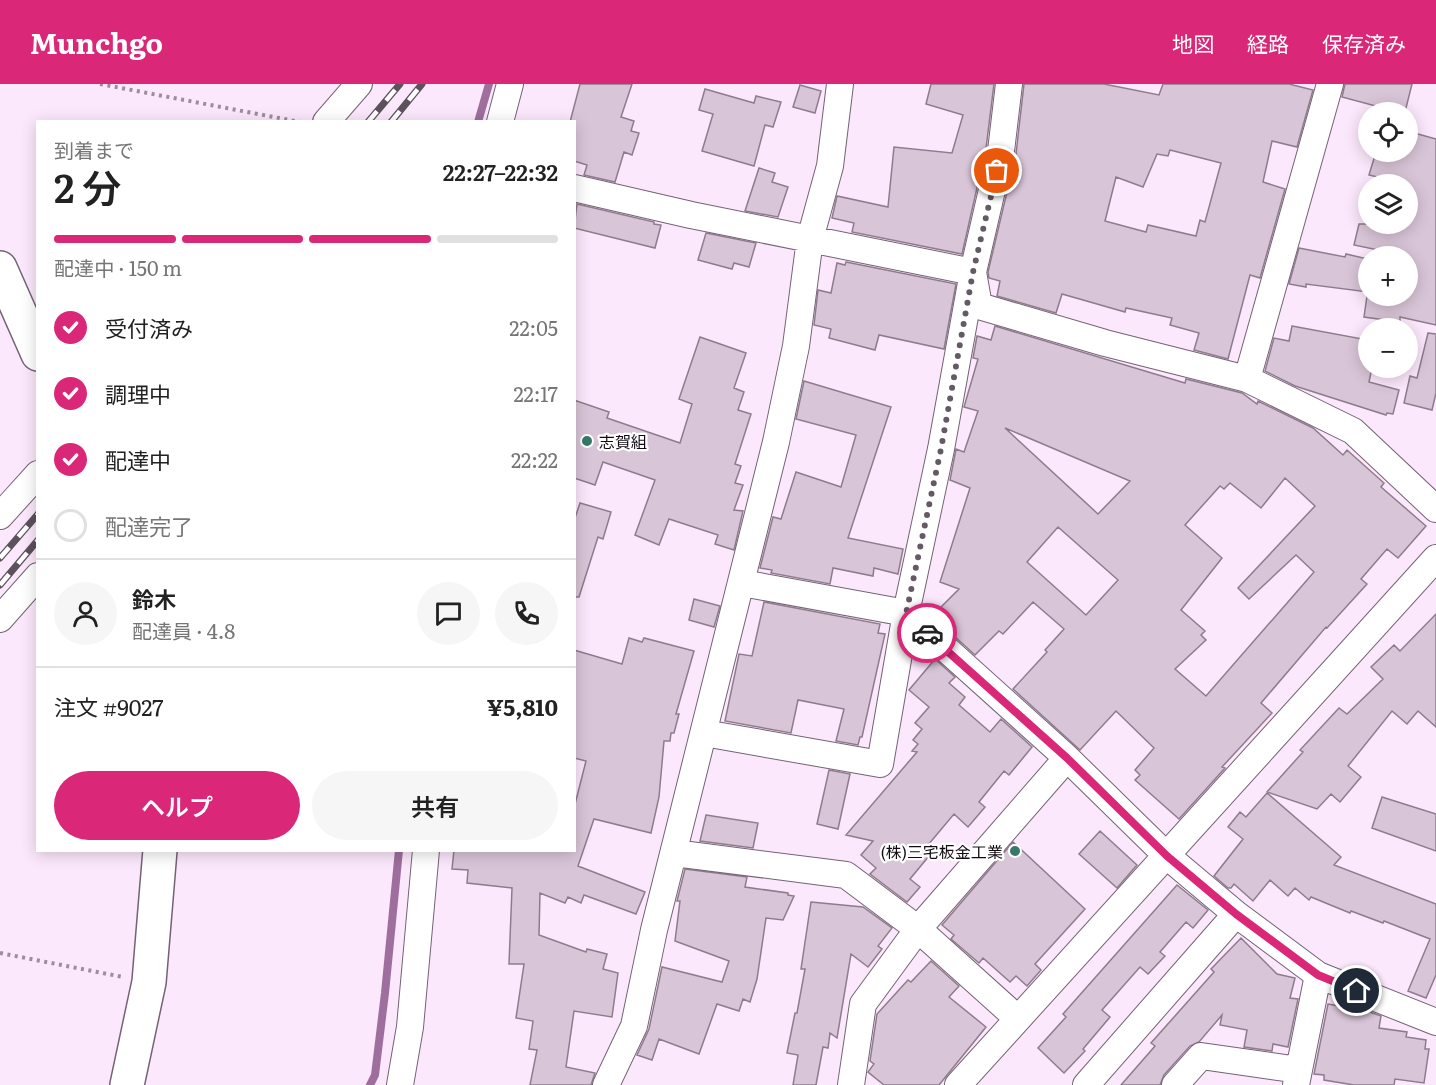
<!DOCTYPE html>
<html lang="ja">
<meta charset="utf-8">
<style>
:root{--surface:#fff;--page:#f6f6f6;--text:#222;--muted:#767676;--line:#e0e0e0;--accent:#db2777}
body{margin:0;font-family:Literata,"Noto Sans JP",serif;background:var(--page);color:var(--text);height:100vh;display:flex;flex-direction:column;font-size:22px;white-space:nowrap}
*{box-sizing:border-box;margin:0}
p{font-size:20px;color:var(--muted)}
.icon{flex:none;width:33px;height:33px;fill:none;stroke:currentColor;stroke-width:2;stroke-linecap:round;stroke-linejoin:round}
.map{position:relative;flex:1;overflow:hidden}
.sheet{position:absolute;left:36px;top:36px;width:540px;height:732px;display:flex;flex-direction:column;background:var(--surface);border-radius:0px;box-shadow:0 3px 15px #0003}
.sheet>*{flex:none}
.tools{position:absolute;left:1358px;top:18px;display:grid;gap:12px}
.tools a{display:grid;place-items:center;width:60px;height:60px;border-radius:50%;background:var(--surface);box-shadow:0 3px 15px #0003;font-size:30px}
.pin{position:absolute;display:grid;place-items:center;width:51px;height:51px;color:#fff;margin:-26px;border:3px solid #fff;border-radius:50%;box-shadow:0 2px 6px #0007}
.courier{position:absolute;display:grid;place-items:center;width:60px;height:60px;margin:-30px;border:4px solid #db2777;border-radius:50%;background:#fff;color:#222;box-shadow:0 2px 8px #0007}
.headline em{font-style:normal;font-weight:600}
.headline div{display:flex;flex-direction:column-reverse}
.headline{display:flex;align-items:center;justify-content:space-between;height:102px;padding:0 18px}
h1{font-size:39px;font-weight:600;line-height:45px}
.bar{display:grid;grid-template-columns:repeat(4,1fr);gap:9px 6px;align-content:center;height:72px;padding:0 18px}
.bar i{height:8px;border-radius:4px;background:var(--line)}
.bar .current{background:var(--accent)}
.bar p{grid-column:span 4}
.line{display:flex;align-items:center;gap:15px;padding:0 18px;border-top:2px solid var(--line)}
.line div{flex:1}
.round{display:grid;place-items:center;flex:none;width:63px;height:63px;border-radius:32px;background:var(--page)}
ol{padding:0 18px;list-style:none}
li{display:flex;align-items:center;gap:18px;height:66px}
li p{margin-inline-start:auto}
li .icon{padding:6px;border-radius:50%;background:var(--accent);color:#fff;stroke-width:4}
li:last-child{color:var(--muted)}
li i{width:33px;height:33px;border:3px solid var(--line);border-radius:50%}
.primary-button{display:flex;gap:12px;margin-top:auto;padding:12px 18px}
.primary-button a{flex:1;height:69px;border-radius:36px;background:var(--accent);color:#fff;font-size:24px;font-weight:600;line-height:69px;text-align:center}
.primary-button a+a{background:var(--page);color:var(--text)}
header{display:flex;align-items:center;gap:36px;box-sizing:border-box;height:84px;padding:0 30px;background:var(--accent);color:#fff}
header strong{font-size:28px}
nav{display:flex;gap:33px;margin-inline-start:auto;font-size:21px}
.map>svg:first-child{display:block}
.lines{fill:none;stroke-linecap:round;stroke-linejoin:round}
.stream{stroke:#9e6f9d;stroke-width:8}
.building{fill:#d9c5d8;stroke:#8e7c8e;stroke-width:1.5;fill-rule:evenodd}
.minor-casing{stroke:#746374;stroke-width:28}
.tertiary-casing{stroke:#746374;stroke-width:36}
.path{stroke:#9b8d9b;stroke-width:4;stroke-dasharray:3 4.5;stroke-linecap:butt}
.minor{stroke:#fff;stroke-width:26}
.tertiary{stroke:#fff;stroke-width:33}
.rail-casing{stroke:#5c515c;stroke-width:7}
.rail{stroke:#fff;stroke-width:4.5;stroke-dasharray:14;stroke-linecap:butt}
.done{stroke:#645964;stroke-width:6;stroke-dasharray:0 10.8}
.route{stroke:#db2777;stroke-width:8}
.poi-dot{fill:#36796a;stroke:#fff;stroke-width:2}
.labels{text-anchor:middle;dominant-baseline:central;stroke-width:4.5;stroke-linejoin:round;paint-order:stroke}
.poi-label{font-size:16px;fill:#120c12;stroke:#fff;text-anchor:start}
</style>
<header>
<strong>Munchgo</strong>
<nav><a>地図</a><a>経路</a><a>保存済み</a></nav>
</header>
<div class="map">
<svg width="1436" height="1001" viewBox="0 0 1436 1001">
<rect width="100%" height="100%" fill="#fce8fc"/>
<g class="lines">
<path class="stream" d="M478,38L489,0
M370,1001L375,991L385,909L399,766"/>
</g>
<path class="building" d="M580,0H632L621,33L634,37L631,47L639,49L632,71L624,68L615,98L584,91L587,81L574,77V38H570Z
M931,0H994L986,64L962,170L852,148L854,139L832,134L837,112L888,123L894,63L952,69L963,31L926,20Z
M1024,0H1104L1159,11L1163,0H1289L1313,6L1297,63L1272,57L1263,98L1285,105L1260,194L1250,191L1228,275L1194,266L1199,249L1170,241L1172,234L1126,224L1125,228L1062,210L1056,229L997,212L1000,197L989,194L988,188L1016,70ZM1170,66L1221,79L1205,138L1200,136L1196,152L1148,141L1146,148L1105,137L1116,93L1143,103L1157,70L1168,72Z
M1345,0H1412L1405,28H1398L1342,13Z
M800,1L821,7L815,29L793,23Z
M705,5L754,19L756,12L781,18L773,43L765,41L754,82L702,67L713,30L699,26Z
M1407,47L1436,55V241L1400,233V238L1364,233L1367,212H1407V172L1354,161L1359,140H1407V100L1369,91L1376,68H1407Z
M759,84L775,89L772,98L788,103L778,133L745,127Z
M577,120L654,138V140L661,141L655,164L574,144Z
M706,149L756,159L749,183L734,179L732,185L698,176Z
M1299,164L1345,173L1346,170L1368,175V208L1306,200V203L1289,200Z
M846,178L956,200L944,265L879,251L875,266L829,254L831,245L814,241L818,206L831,209L837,179L845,181Z
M995,242L1185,299L1186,295L1242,309L1257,320L1258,317L1313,344L1343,371L1347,366L1384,399L1381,403L1426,442L1398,474L1387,465L1361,495L1367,500L1327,544L1326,543L1261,619L1272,629L1222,683L1225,684L1179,735L1135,696L1140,691L1135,686L1154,664L1116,627L1080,666L1013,605L1047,568L1045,566L1064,545L1033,518L1003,550L999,547L975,571L932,532L959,505L940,498L970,404L950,396L956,365L964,368L978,327L964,323L978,275L973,274L977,252L991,256ZM1005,344L1130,397L1098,430ZM1285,394L1315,422L1238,504L1249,515L1296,471L1314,488L1206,612L1175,585L1206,556L1201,551L1205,547L1181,526L1222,474L1185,441L1220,402L1224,405L1230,399L1261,424ZM1058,443L1118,496L1086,531L1027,478Z
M1292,242L1368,256V284H1372L1369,298L1399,306L1393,330L1387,329L1386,331L1295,302L1265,287L1274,254L1289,257Z
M1428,249L1436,250V309L1432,326L1404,319L1410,292L1417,294Z
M700,253L746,269L734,304L744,308L738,326L751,330L735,380L741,382L735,399L743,401L734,426L743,427L734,466L715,460L718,451L669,435L659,461L635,451L655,396L603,378L595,401L574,394V316L609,328L607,334L680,359L692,320L679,315Z
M804,297L891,323L848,454L903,465L898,490L874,484L873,492L833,484L830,500L771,489L772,486L760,484L773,433L781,435L796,388L841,403L856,351L796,335Z
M580,419L611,428L603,455L598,453L579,513H574V437Z
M694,515L720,522L714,543L689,536Z
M764,518L880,540L878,549L885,550L862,653H860L858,661L836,657L844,625L798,616L791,649L725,637L739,570L752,572Z
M1436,530V643L1418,627L1407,640L1392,627L1348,682L1361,693L1340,718L1331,710L1317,725L1267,708L1303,668L1300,666L1339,624L1347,630L1383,595L1371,583L1394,561L1400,567Z
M629,554L642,558L644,554L694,567L676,630H679L674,649H671L670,657H664L659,713L651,749L594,735L578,782L645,808L636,830L584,811L581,819L568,813L565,819L540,809L539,851L586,868L587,865L607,870L603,885L618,889L612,933L574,927L566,983L595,989L591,1001H530L537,966L529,965L533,937L516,934L524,880H509L512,804L467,799L468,786L452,785L454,766H574V724L586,677L574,674V566L622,580Z
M935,575L955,593L949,599L965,613L959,621L990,648L1001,635L1032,663L1009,691L1004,687L979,718L985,723L968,743L954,730L923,767L929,772L910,795L920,803L907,818L870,790L876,784L861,771L873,757L846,751L917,668L912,667L918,660L913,656L922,645L915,639L929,623L909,606Z
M829,686L850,690L838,745L817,740Z
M1267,709L1341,773L1334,781L1436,820V891L1426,914L1408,907L1430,855L1384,837L1383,839L1351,827L1350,829L1311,813L1309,816L1295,804L1288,812L1270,796L1253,817L1234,800L1231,804H1228L1214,792L1243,755L1228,743L1240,728L1246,733Z
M1382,713L1436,730V767L1372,744Z
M706,731L758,739L753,764L700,757Z
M1100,747L1137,781L1117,804L1079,770Z
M1013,758L1085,825L1035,880L1041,886L1027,902L1016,892L1010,898L983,874L979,879L951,855L954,851L942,841Z
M685,785L747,793L745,803L788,809V811L794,812L783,836L766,834L757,895L750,918L743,915L739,927L717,920L699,970L659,955L652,976L637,971L649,945L662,883L722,898L729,877L675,857L680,817H677Z
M1177,801L1208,826L1193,844L1186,838L1160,868L1165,872L1148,890L1140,883L1102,926L1110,933L1083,965L1085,967L1064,989L1038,964L1066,933L1063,930Z
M811,818L863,823L892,844L878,862L882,865L868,883L851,870L837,954L830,949L828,964L823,963L816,1001H793L798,971L787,969L795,929H797L805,885H801Z
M1241,854L1277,890L1295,894L1290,914L1298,915L1288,963L1273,960L1272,967L1244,963L1247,946L1220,941L1222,931L1199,958L1190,962L1164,991L1160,1001H1121L1155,962L1151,959L1214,888L1211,885Z
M931,877L959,902L949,913L986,943L939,1001H884L868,988L874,980L870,977L877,930L908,896L911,898Z
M1328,920L1367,927L1381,932L1379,944L1407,948L1406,953L1426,956L1425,965H1429L1424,999L1395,995L1394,1001H1354L1324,996V991L1314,990Z"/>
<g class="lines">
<g class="minor-casing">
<path id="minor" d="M326,38L359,0
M500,38L510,0
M574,104L691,131L973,188L979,222L1105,259L1247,295L1353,347L1436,425
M1247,295L1330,0
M0,432L38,390
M742,499L906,529L1067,674L1167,772L1236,830L1318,891
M0,535L38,492
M704,649L880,680L906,529L941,365L973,188L1001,67L1009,0
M674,769L846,791L918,845L1017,934
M400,1001L410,943L426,766
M606,1001L634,942L654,846L776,358L796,262L810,155L830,82L840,0
M851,1001L863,920L918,845L1067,674
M958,1001L1436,474
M1086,1001L1236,830
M1175,1001L1201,972L1299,986
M1296,1001L1318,891L1436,938"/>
</g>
<g class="tertiary-casing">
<path id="tertiary" d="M0,184L38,270
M127,1001L149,898L160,766"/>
</g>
<path class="path" d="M100,0L300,38
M0,869L123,893"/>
<use href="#minor" class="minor"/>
<use href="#tertiary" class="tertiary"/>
<g class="rail-casing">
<path id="rail" d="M368,38L400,0
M391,38L422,0
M0,474L38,430
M0,501L38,456"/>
</g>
<use href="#rail" class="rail"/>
</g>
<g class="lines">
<path class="done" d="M927,549L906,530L941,365L973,188L997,87"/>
<path class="route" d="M927,549L1067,674L1167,772L1236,830L1318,891L1357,907"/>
</g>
<g class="poi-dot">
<circle cx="587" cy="357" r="6"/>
<circle cx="1015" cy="767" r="6"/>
</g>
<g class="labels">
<g class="poi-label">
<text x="599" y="357">志賀組</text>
<text x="1003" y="767" text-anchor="end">(株)三宅板金工業</text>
</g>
</g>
</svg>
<div class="tools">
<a><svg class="icon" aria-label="locate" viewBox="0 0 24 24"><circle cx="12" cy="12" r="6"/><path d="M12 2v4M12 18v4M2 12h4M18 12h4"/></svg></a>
<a><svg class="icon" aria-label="layers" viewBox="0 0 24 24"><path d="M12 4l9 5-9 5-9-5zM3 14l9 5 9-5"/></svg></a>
<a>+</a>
<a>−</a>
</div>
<div class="pin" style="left:997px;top:87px;background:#ea580c"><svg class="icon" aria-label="bag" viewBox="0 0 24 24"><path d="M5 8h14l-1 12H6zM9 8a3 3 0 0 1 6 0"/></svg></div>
<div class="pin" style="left:1357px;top:907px;background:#1f2937"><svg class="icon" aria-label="home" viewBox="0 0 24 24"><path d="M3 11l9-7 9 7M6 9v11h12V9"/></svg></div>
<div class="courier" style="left:927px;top:549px"><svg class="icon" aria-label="car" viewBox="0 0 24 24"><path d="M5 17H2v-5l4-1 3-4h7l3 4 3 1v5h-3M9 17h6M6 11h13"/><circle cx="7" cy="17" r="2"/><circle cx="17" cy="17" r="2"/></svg></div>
<section class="sheet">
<div class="headline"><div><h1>2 分</h1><p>到着まで</p></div><em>22:27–22:32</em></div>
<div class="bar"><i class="current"></i><i class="current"></i><i class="current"></i><i></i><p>配達中 · 150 m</p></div>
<ol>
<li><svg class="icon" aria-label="check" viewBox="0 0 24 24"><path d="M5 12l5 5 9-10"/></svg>受付済み<p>22:05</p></li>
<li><svg class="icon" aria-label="check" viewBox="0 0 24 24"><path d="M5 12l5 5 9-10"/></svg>調理中<p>22:17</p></li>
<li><svg class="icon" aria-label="check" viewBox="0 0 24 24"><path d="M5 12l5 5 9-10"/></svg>配達中<p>22:22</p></li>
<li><i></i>配達完了</li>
</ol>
<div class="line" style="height:108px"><a class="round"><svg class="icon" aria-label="person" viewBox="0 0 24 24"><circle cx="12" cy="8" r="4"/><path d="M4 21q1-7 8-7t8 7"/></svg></a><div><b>鈴木</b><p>配達員 · 4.8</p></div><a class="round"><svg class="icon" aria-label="chat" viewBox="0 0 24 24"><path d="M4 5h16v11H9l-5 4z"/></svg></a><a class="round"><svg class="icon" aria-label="phone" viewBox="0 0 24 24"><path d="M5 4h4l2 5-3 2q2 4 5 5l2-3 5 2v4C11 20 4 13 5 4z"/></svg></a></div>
<div class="line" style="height:78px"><div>注文 #9027</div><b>¥5,810</b></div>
<div class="primary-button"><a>ヘルプ</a><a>共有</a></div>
</section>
</div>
